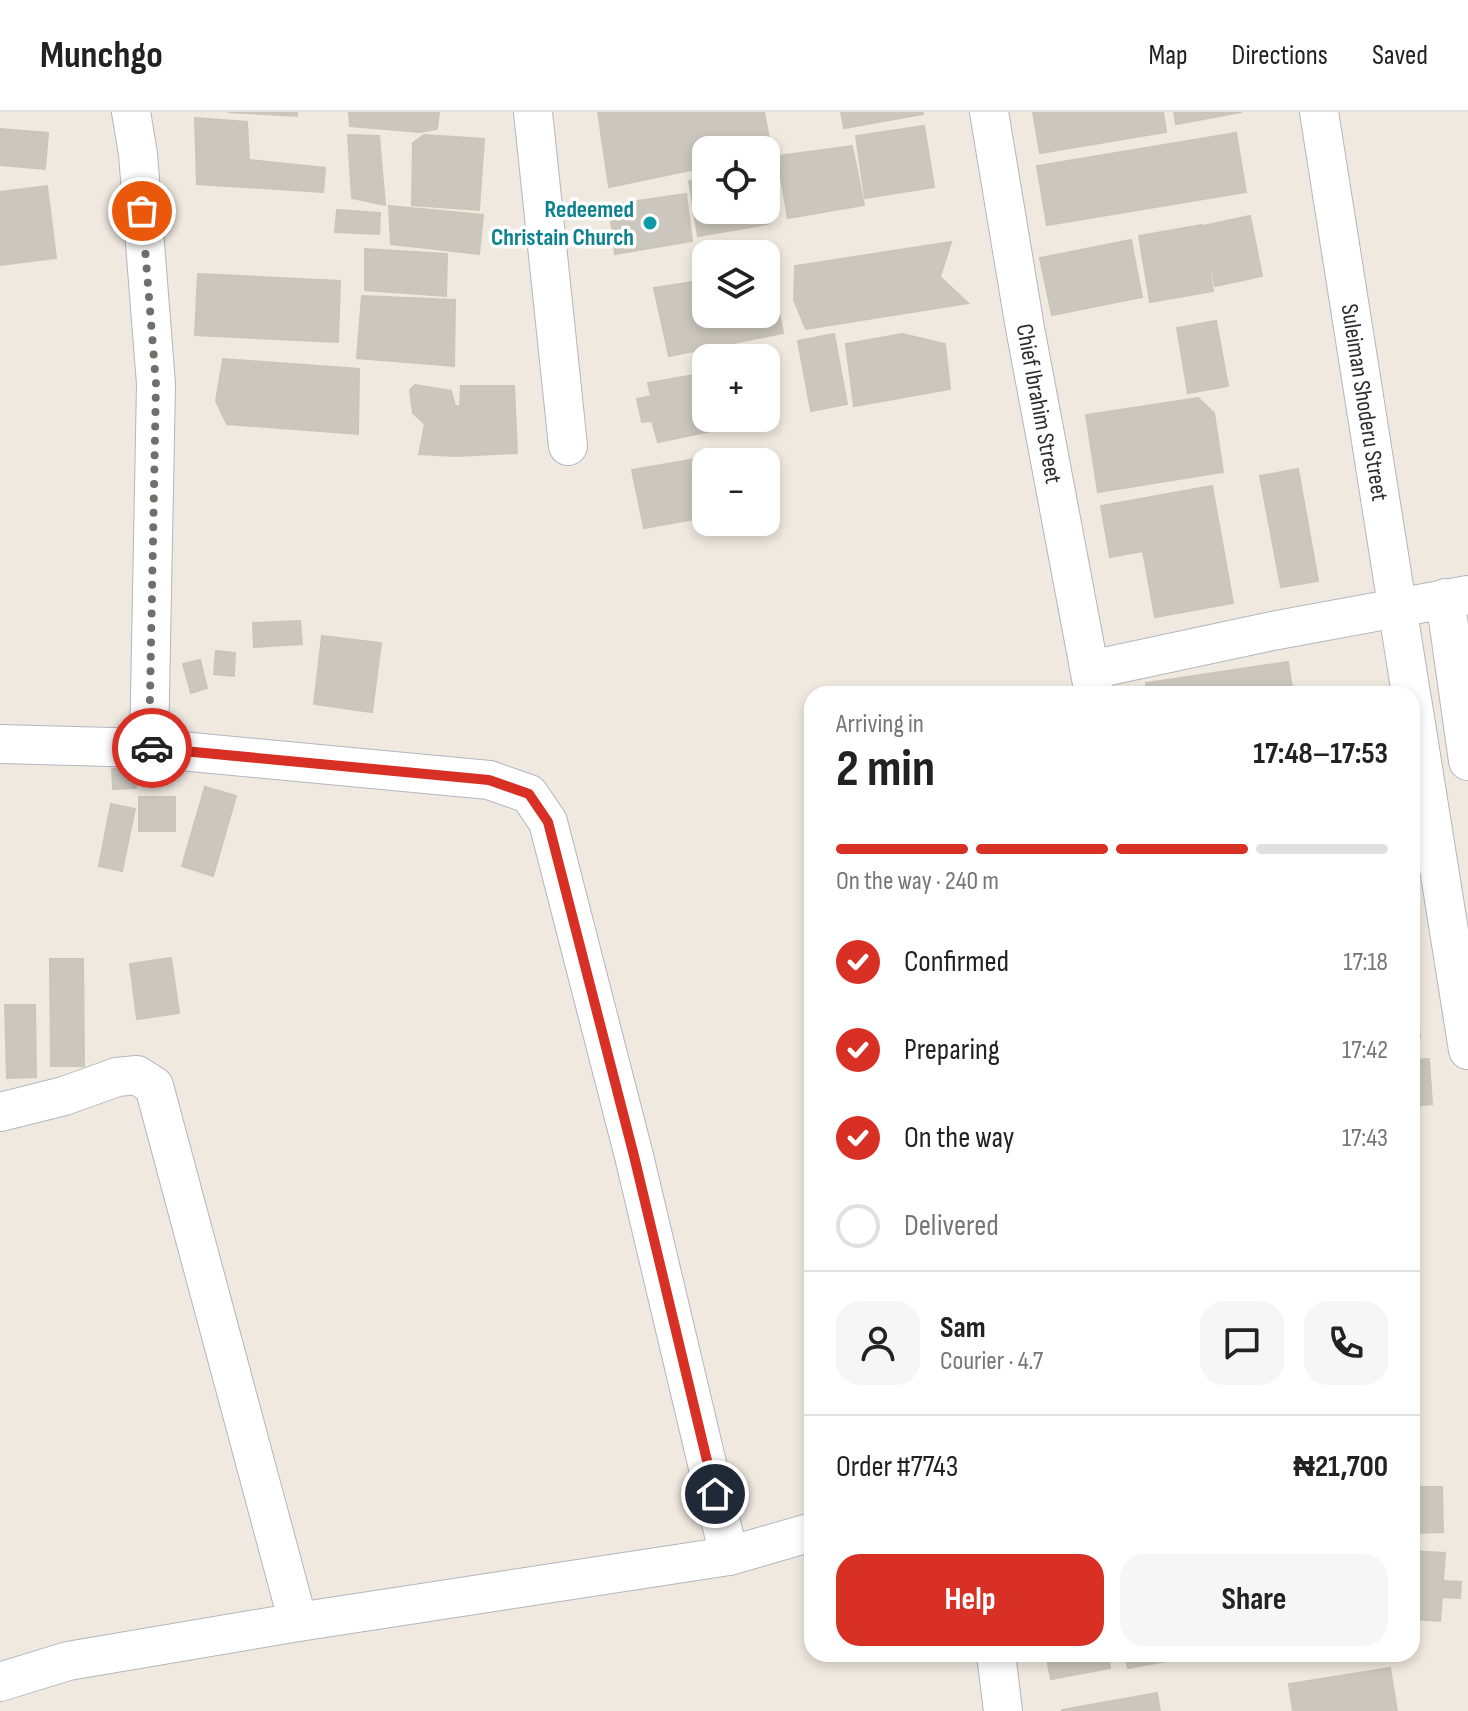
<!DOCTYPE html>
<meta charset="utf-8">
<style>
:root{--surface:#fff;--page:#f6f6f6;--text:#222;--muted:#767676;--line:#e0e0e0;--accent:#d93025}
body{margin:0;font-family:"Sofia Sans Condensed",sans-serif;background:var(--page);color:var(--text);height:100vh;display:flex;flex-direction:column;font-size:30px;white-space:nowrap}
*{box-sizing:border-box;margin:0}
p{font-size:26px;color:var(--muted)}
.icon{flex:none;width:44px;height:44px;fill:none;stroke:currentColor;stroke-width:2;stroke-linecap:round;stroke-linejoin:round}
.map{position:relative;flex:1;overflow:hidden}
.sheet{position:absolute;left:804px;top:574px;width:616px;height:976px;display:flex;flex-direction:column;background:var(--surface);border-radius:24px;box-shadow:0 4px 12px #0003}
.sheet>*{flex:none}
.controls{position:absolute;left:692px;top:24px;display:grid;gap:16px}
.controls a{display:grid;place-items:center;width:88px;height:88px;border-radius:16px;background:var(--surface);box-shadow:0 4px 12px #0003;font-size:40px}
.pin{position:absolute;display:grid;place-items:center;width:68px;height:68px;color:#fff;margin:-34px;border:4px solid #fff;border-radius:50%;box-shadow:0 2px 8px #0007}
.courier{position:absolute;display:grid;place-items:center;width:80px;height:80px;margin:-40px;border:6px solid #d93025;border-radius:50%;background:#fff;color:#222;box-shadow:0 2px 10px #0007}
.summary em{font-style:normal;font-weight:700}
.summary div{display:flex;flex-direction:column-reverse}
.summary{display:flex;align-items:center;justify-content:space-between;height:136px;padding:0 32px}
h1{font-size:52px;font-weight:700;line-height:60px}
.bar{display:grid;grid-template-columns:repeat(4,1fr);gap:12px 8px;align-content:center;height:96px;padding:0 32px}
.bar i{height:10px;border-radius:6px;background:var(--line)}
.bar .selected{background:var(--accent)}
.bar p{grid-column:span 4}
.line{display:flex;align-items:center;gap:20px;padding:0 32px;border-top:2px solid var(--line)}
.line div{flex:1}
.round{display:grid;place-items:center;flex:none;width:84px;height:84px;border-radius:24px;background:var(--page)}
ol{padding:0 32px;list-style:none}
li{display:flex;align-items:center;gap:24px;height:88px}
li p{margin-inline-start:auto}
li .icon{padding:8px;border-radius:50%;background:var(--accent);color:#fff;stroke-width:4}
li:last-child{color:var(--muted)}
li i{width:44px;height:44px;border:4px solid var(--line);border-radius:50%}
.cta{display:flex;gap:16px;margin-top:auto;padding:16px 32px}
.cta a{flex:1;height:92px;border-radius:24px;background:var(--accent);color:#fff;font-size:32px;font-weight:700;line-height:92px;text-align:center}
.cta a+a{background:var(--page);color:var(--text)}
header{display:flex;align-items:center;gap:48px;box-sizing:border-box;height:112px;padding:0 40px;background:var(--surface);border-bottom:2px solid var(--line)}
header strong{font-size:38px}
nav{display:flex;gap:44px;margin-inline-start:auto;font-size:28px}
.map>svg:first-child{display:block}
.building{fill:#cbc7be;stroke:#cbc6b9;stroke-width:2}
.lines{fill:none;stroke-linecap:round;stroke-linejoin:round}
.minor-casing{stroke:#b3b5c1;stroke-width:40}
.minor{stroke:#fff;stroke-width:38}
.done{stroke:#716f6c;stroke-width:8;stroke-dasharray:0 14.4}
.route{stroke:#d93025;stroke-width:10}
.culture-dot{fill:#0f9aa8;stroke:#fff;stroke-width:3}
.labels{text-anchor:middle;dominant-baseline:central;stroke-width:7;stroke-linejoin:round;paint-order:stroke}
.culture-label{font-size:24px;font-weight:bold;fill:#0d838f;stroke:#fff;text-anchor:end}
.street-label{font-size:24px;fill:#2d2d2d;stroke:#fff}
</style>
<header>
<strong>Munchgo</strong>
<nav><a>Map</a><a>Directions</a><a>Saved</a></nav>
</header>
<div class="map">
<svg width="1468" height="1599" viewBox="0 0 1468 1599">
<rect width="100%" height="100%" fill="#efe9e0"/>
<path class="building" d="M228,0H297V4Z
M349,0H439L437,17L420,20L350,14Z
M598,0H764L772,42L766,43V38H706V55L609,75Z
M841,0H922L923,2L844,16Z
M1033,0H1163L1166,20L1040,41Z
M1174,0H1242L1176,12Z
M195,6L247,10L249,48L325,56L323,80L197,72Z
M924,14L934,75L865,86L856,24Z
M0,17L48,21L45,57L0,53Z
M1236,21L1246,80L1047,113L1037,54Z
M348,23L379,24L385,93L352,86Z
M424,23L484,27L479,98L412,93L413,31Z
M852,34L864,93L788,106L777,44Z
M706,66V98H766L768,112L698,124L689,69Z
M47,74L56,146L0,153V80Z
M686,82L692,129L615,142L609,93Z
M389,94L483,103L479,142L391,132Z
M337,98L380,101L379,122L335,120Z
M1250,104L1262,164L1215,174L1203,114Z
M1202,113L1213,179L1150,190L1139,124Z
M1131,128L1142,185L1052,203L1040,146Z
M951,130L940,165L968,191L806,217L794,188L795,154Z
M365,137L447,142L446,184L365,178Z
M766,159H771L783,221L669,244L654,176L706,168V202H766Z
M198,162L340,169L338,230L195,223Z
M362,184L455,188L454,254L357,246Z
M1216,209L1228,274L1188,281L1177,216Z
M834,222L847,292L811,299L798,229Z
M902,222L945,232L950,277L854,294L846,232Z
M223,247L359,257L358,322L227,312L216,289Z
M706,261V306H745L746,312L658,330L652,309L642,310L637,287L651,284L648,271Z
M415,273L451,279L455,294H460L461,274H514L517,341L456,344L419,342L425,312L413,301L410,278Z
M1198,286L1214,301L1223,360L1098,380L1086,303Z
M747,338L748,350H706V405L644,416L632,358Z
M1298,357L1318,469L1281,475L1260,364Z
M1212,374L1233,491L1155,505L1143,439L1110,445L1101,394Z
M300,509L302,532L254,535L253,511Z
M322,524L381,531L372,600L314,592Z
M216,539L235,541L234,564L214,562Z
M200,548L207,576L191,581L183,552Z
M1288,550L1293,582H1147L1146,571Z
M134,655L136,676L113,677L112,657Z
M205,675L236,684L213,764L182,754Z
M139,685H175V719H139Z
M111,692L135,697L122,759L99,754Z
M171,846L179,901L137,907L130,852Z
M50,847H83L84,954H51Z
M1412,890H1416L1420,925L1412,926Z
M5,893H35L36,965L7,966Z
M1429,947L1432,992L1412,994V948Z
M1412,1375H1442L1443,1420L1412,1421Z
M1412,1439L1445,1441L1443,1469L1461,1470L1460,1486L1442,1485L1440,1509L1412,1507Z
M1046,1542H1108L1110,1556L1051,1567Z
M1125,1542H1205L1128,1556Z
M1390,1556L1397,1599H1293L1289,1572Z
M1157,1581L1160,1599H1062V1598Z"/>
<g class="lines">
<g class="minor-casing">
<g id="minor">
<path d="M131,0L138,42L156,272L149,636"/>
<path d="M533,0L568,334"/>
<path id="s1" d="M989,0L1025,216L1094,582"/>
<path id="s2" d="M1319,0L1411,582"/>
<path d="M1445,486L1468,649"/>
<path d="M1090,558L1272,519L1468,483"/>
<path d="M1412,587L1468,938"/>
<path d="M0,632L149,636L489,668L529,682L548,710L634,1044L729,1444"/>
<path d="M0,1000L64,984L117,965L137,963L154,974L298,1510"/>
<path d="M996,1542L1003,1599"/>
<path d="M0,1570L68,1549L298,1510L729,1444L812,1420"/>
</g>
</g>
<use href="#minor" class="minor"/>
</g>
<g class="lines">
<path class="done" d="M142,99L156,272L149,636H152"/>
<path class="route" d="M152,636L489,668L529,682L548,710L634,1044L715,1382"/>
</g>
<circle class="culture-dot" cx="650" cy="111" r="8"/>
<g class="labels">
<g class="culture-label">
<text x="634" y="97">Redeemed<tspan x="634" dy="28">Christain Church</tspan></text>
</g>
<g class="street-label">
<text stroke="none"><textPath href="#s1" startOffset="296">Chief Ibrahim Street</textPath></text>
<text stroke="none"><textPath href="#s2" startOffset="294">Suleiman Shoderu Street</textPath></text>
</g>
</g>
</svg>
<div class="controls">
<a><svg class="icon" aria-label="locate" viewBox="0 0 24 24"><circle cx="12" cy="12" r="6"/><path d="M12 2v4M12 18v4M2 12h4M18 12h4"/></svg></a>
<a><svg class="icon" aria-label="layers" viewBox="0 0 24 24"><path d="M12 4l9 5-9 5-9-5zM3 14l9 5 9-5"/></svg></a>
<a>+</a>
<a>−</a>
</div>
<div class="pin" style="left:142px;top:99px;background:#ea580c"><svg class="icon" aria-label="bag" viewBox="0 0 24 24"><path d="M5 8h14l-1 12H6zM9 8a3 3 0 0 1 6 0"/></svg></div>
<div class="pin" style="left:715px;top:1382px;background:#1f2937"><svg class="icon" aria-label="home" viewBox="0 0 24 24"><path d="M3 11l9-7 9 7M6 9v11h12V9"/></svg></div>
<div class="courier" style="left:152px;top:636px"><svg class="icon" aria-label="car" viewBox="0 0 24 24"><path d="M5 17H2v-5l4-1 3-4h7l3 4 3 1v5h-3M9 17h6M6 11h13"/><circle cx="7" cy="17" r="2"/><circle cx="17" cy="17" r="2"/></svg></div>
<section class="sheet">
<div class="summary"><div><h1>2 min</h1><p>Arriving in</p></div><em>17:48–17:53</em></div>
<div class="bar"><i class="selected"></i><i class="selected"></i><i class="selected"></i><i></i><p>On the way · 240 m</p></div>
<ol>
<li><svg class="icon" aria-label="check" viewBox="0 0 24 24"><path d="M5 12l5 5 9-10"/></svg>Confirmed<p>17:18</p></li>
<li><svg class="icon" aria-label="check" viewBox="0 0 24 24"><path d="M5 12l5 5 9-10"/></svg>Preparing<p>17:42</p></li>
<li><svg class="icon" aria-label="check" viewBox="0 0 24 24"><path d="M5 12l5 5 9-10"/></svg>On the way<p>17:43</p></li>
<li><i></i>Delivered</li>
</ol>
<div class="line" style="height:144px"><a class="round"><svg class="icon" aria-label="person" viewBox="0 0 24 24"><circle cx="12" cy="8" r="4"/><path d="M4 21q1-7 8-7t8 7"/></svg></a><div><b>Sam</b><p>Courier · 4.7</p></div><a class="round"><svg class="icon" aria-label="chat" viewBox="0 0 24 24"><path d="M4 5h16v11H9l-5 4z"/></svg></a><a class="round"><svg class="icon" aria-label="phone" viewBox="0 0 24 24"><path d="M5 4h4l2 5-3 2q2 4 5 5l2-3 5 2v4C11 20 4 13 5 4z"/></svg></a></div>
<div class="line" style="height:104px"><div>Order #7743</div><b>₦21,700</b></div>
<div class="cta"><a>Help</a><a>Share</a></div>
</section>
</div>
